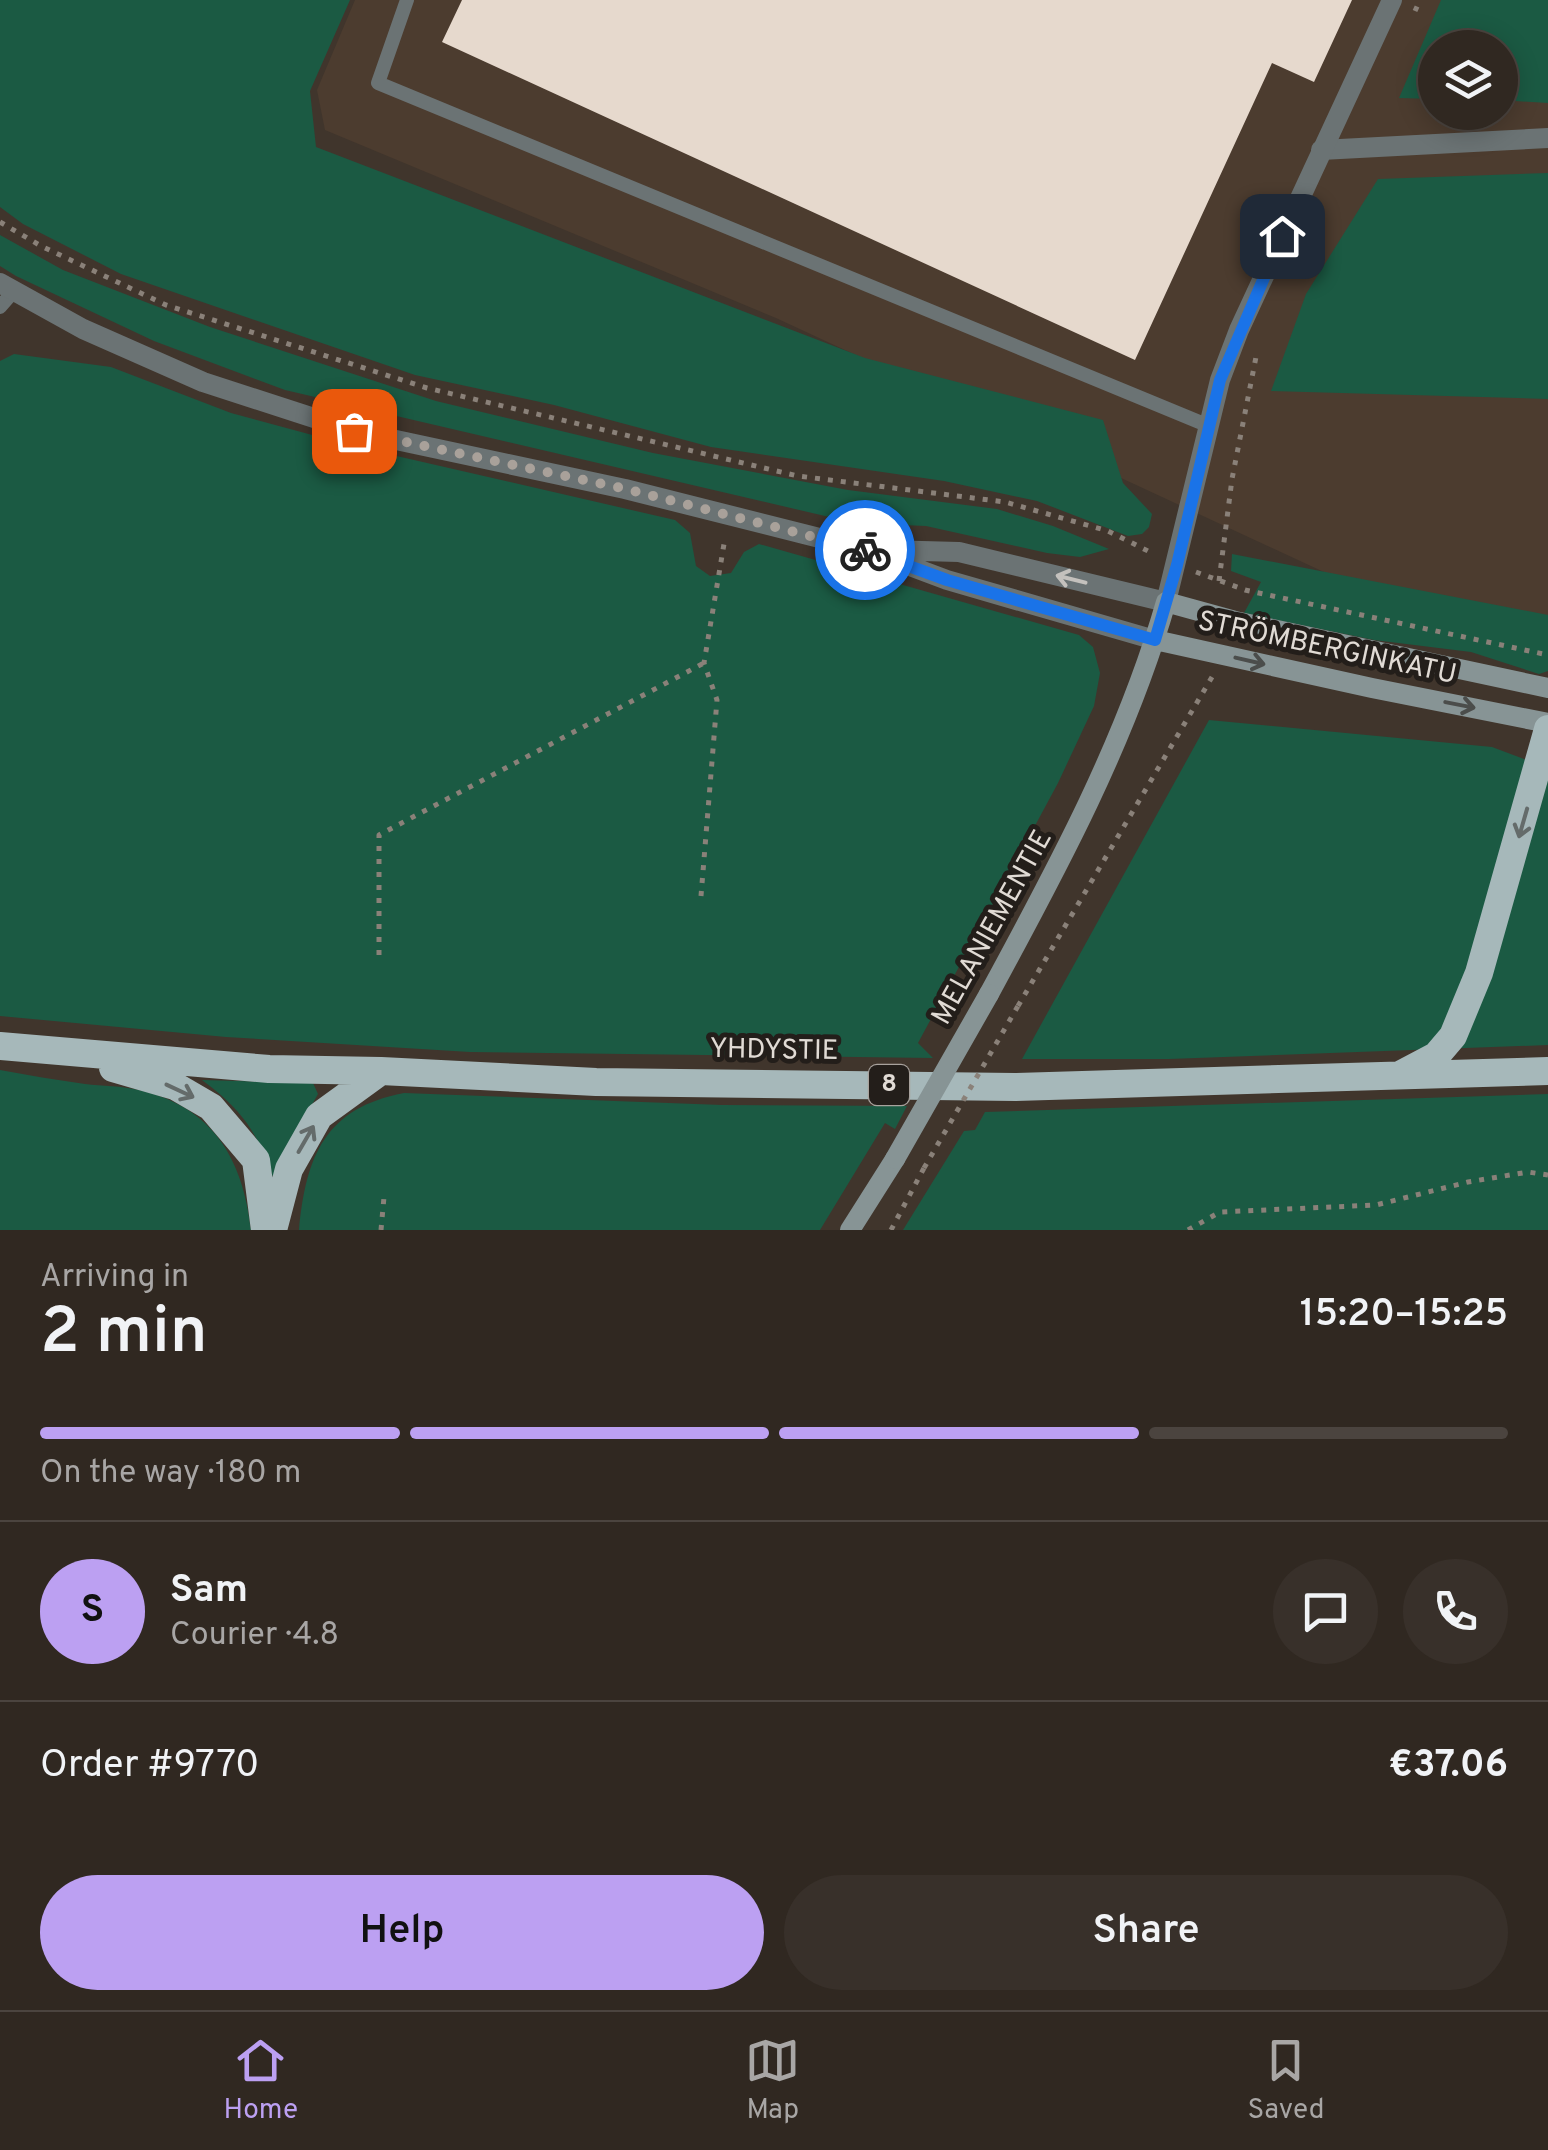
<!DOCTYPE html>
<meta charset="utf-8">
<style>
:root{--surface:#302821;--page:#38302a;--text:#f1f3f6;--muted:#a8a6a5;--line:#4b443f;--accent:#bca0f2}
body{margin:0;font-family:Overpass,sans-serif;background:var(--page);color:var(--text);height:100vh;display:flex;flex-direction:column;font-size:38px;white-space:nowrap}
*{box-sizing:border-box;margin:0}
p{font-size:32px;color:var(--muted)}
.icon{flex:none;width:55px;height:55px;fill:none;stroke:currentColor;stroke-width:2;stroke-linecap:round;stroke-linejoin:round}
.map{position:relative;height:1230px;overflow:hidden}
.side{display:flex;flex-direction:column;background:var(--surface);flex:1}
.side>*{flex:none}
.fabs{position:absolute;left:1418px;top:30px;display:grid;gap:20px}
.fabs a{display:grid;place-items:center;width:100px;height:100px;border-radius:50%;background:var(--surface);box-shadow:0 5px 25px #0003,0 0 0 2px var(--line);font-size:50px}
.pin{position:absolute;display:grid;place-items:center;width:85px;height:85px;color:#fff;margin:-42px;border-radius:20px;box-shadow:0 5px 15px #0006}
.courier{position:absolute;display:grid;place-items:center;width:100px;height:100px;margin:-50px;border:8px solid #1a73e8;border-radius:50%;background:#fff;color:#222;box-shadow:0 2px 12px #0007}
.headline em{font-style:normal;font-weight:600}
.headline div{display:flex;flex-direction:column-reverse}
.headline{display:flex;align-items:center;justify-content:space-between;height:170px;padding:0 40px}
h1{font-size:65px;font-weight:600;line-height:75px}
.bar{display:grid;grid-template-columns:repeat(4,1fr);gap:15px 10px;align-content:center;height:120px;padding:0 40px}
.bar i{height:12px;border-radius:8px;background:var(--line)}
.bar .selected{background:var(--accent)}
.bar p{grid-column:span 4}
.line{display:flex;align-items:center;gap:25px;padding:0 40px;border-top:2px solid var(--line)}
.line div{flex:1}
.round{display:grid;place-items:center;flex:none;width:105px;height:105px;border-radius:52px;background:var(--page)}
.button{display:flex;gap:20px;margin-top:auto;padding:20px 40px}
.button a{flex:1;height:115px;border-radius:60px;background:var(--accent);color:#111;font-size:40px;font-weight:600;line-height:115px;text-align:center}
.button a+a{background:var(--page);color:var(--text)}
.tab-bar{display:flex;justify-content:space-around;align-items:center;height:140px;border-top:2px solid var(--line);background:var(--surface);font-size:28px;color:var(--muted)}
.tab-bar a{display:grid;justify-items:center;gap:5px}
.tab-bar .selected{color:var(--accent)}
.map>svg:first-child{display:block}
.built{fill:#4c3c2f;fill-rule:evenodd}
.green{fill:#1b5a43}
.building{fill:#e6d9cd}
.lines{fill:none;stroke-linecap:round;stroke-linejoin:round}
.path{stroke:#8a8179;stroke-width:5;stroke-dasharray:5 8;stroke-linecap:butt}
.service{stroke:#6b7374;stroke-width:14}
.minor{stroke:#6b7374;stroke-width:20}
.tertiary{stroke:#6b7374;stroke-width:20}
.secondary{stroke:#879495;stroke-width:20}
.trunk{stroke:#a6b8ba;stroke-width:28}
.path-bridge{stroke:#8a8179;stroke-width:5;stroke-dasharray:5 8;stroke-linecap:butt}
.secondary-bridge{stroke:#879495;stroke-width:20}
.oneway{stroke:#c4c1bd}
.oneway2{stroke:#4b4d4b}
.oneway3{stroke:#646b6a}
.done{stroke:#a9a19a;stroke-width:10;stroke-dasharray:0 18}
.route{stroke:#1a73e8;stroke-width:12}
.labels{text-anchor:middle;dominant-baseline:central;stroke-width:10;stroke-linejoin:round;paint-order:stroke}
.shield{fill:#231e1a;stroke:#a8a29d;stroke-width:2.5}
.shield-label{font-size:25px;font-weight:bold;fill:#e1dbd5}
.street-label{font-size:28px;fill:#e1dbd5;stroke:#231e1a}
</style>
<div class="map">
<svg width="1548" height="1230" viewBox="0 0 1548 1230">
<rect width="100%" height="100%" fill="#40352c"/>
<path class="built" d="M355,0H1548V625L1395,605L776,318L325,130L317,90ZM1435,48H1500V112H1435Z"/>
<path class="green" d="M0,0H350L310,91L316,147L865,358L1103,420L1123,483L1152,514L1149,527L1142,534L1128,536L1037,501L944,481L711,447L554,405L415,375L121,274L23,224L0,207Z
M1441,0H1548V103L1500,100V48H1435V99L1399,98Z
M1548,173V399L1271,391L1306,294L1378,179Z
M0,235L63,270L210,327L436,401L653,453L848,490L997,509L1053,526L1109,549L1080,557L1047,553L926,526L855,523L285,390L154,341L16,276L0,266Z
M14,354L111,367L231,413L353,446L675,520L690,533L696,566L710,576L731,573L744,552L759,544L1079,635L1093,647L1100,673L1094,706L1058,783L918,1043L933,1058L470,1052L226,1037L0,1016V361Z
M1232,554L1548,615V671L1539,674L1471,652L1374,640L1244,613L1261,582L1231,571Z
M1209,720L1492,747L1548,768V1045L1169,1059H1022Z
M0,1070C28,1075 56,1080 85,1084C102,1086 122,1086 139,1090C213,1107 243,1159 251,1230H0Z
M202,1080L313,1083L318,1094L301,1124L276,1186C259,1135 245,1112 202,1080Z
M404,1093L722,1105L907,1106L895,1129L885,1123L820,1230H299C306,1156 325,1108 404,1093Z
M1548,1094V1230H903L964,1131L975,1130L985,1112Z"/>
<path class="building" d="M462,0H1352L1314,82L1272,63L1135,360L442,42Z"/>
<g class="lines">
<path class="path" d="M1415,11L1420,0
M0,222L41,246L166,305L427,388L798,476L1005,502L1108,531L1154,554
M1196,572L1245,590L1548,655
M1219,581L1232,479L1256,357
M701,896L717,700L704,663L725,538
M379,955V835L704,663
M1018,1006L1212,677
M381,1230L384,1197
M891,1230L924,1168
M1188,1230L1220,1212L1376,1205L1468,1182L1528,1172L1548,1175"/>
<path class="service" d="M407,0L378,83L1209,426
M0,307L14,291"/>
<path class="minor" d="M1321,150L1548,138"/>
<path class="tertiary" d="M0,283L83,329L203,382L354,431L625,489L867,550L947,580L1155,640
M885,550L959,552L1166,602L1220,380L1239,330L1392,0"/>
<path class="secondary" d="M1155,640L1372,688L1548,723
M989,994C1058,867 1126,741 1166,602L1235,621L1548,688
M850,1230L895,1159"/>
<path class="trunk" d="M0,1046L269,1069L381,1071L596,1082L1015,1087L1548,1071
M113,1068L175,1086L211,1107L256,1160L265,1230
M1400,1075L1436,1056L1453,1036L1479,973L1548,729
M273,1230L289,1169L319,1116L381,1071"/>
<path class="path-bridge" d="M924,1168L1018,1006"/>
<path class="secondary-bridge" d="M895,1159L989,994"/>
</g>
<defs><path id="oneway-shaft" d="M-6 0H5M1.5-3L5.5 0L1.5 3" fill="none" stroke-width="1.6" stroke-linecap="round" stroke-linejoin="round" transform="scale(2.5)"/></defs>
<use class="oneway" href="#oneway-shaft" transform="translate(1071 579) rotate(-166)"/>
<g class="oneway2">
<use href="#oneway-shaft" transform="translate(1250 661) rotate(13)"/>
<use href="#oneway-shaft" transform="translate(1460 705) rotate(11)"/>
</g>
<g class="oneway3">
<use href="#oneway-shaft" transform="translate(1523 823) rotate(106)"/>
<use href="#oneway-shaft" transform="translate(180 1091) rotate(25)"/>
<use href="#oneway-shaft" transform="translate(306 1139) rotate(-60)"/>
</g>
<g class="lines">
<path class="done" d="M354,431L626,489L865,550"/>
<path class="route" d="M865,550L947,580L1155,640L1177,565L1220,380L1282,236"/>
</g>
<g class="labels">
<rect class="shield" x="869" y="1065" width="40" height="40" rx="8"/>
<g class="shield-label">
<text x="889" y="1085">8</text>
</g>
<g class="street-label">
<text transform="translate(1327 649) rotate(12)">STRÖMBERGINKATU</text>
<text transform="translate(993 928) rotate(-61)">MELANIEMENTIE</text>
<text transform="translate(774 1051) rotate(1)">YHDYSTIE</text>
</g>
</g>
</svg>
<div class="fabs">
<a><svg class="icon" aria-label="layers" viewBox="0 0 24 24"><path d="M12 4l9 5-9 5-9-5zM3 14l9 5 9-5"/></svg></a>
</div>
<div class="pin" style="left:354px;top:431px;background:#ea580c"><svg class="icon" aria-label="bag" viewBox="0 0 24 24"><path d="M5 8h14l-1 12H6zM9 8a3 3 0 0 1 6 0"/></svg></div>
<div class="pin" style="left:1282px;top:236px;background:#1f2937"><svg class="icon" aria-label="home" viewBox="0 0 24 24"><path d="M3 11l9-7 9 7M6 9v11h12V9"/></svg></div>
<div class="courier" style="left:865px;top:550px"><svg class="icon" aria-label="bike" viewBox="0 0 24 24"><circle cx="6" cy="16" r="4"/><circle cx="18" cy="16" r="4"/><path d="M6 16l4-8h5l3 8M10 8l3 8H6M13 5h3"/></svg></div>
</div>
<section class="side">
<div class="headline"><div><h1>2 min</h1><p>Arriving in</p></div><em>15:20–15:25</em></div>
<div class="bar"><i class="selected"></i><i class="selected"></i><i class="selected"></i><i></i><p>On the way · 180 m</p></div>
<div class="line" style="height:180px"><b class="round" style="background:var(--accent);color:#111">S</b><div><b>Sam</b><p>Courier · 4.8</p></div><a class="round"><svg class="icon" aria-label="chat" viewBox="0 0 24 24"><path d="M4 5h16v11H9l-5 4z"/></svg></a><a class="round"><svg class="icon" aria-label="phone" viewBox="0 0 24 24"><path d="M5 4h4l2 5-3 2q2 4 5 5l2-3 5 2v4C11 20 4 13 5 4z"/></svg></a></div>
<div class="line" style="height:130px"><div>Order #9770</div><b>€37.06</b></div>
<div class="button"><a>Help</a><a>Share</a></div>
</section>
<nav class="tab-bar">
<a class="selected"><svg class="icon" aria-label="home" viewBox="0 0 24 24"><path d="M3 11l9-7 9 7M6 9v11h12V9"/></svg>Home</a>
<a><svg class="icon" aria-label="map" viewBox="0 0 24 24"><path d="M3 6l6-2 6 2 6-2v14l-6 2-6-2-6 2zM9 4v14M15 6v14"/></svg>Map</a>
<a><svg class="icon" aria-label="saved" viewBox="0 0 24 24"><path d="M7 4h10v16l-5-4-5 4z"/></svg>Saved</a>
</nav>
